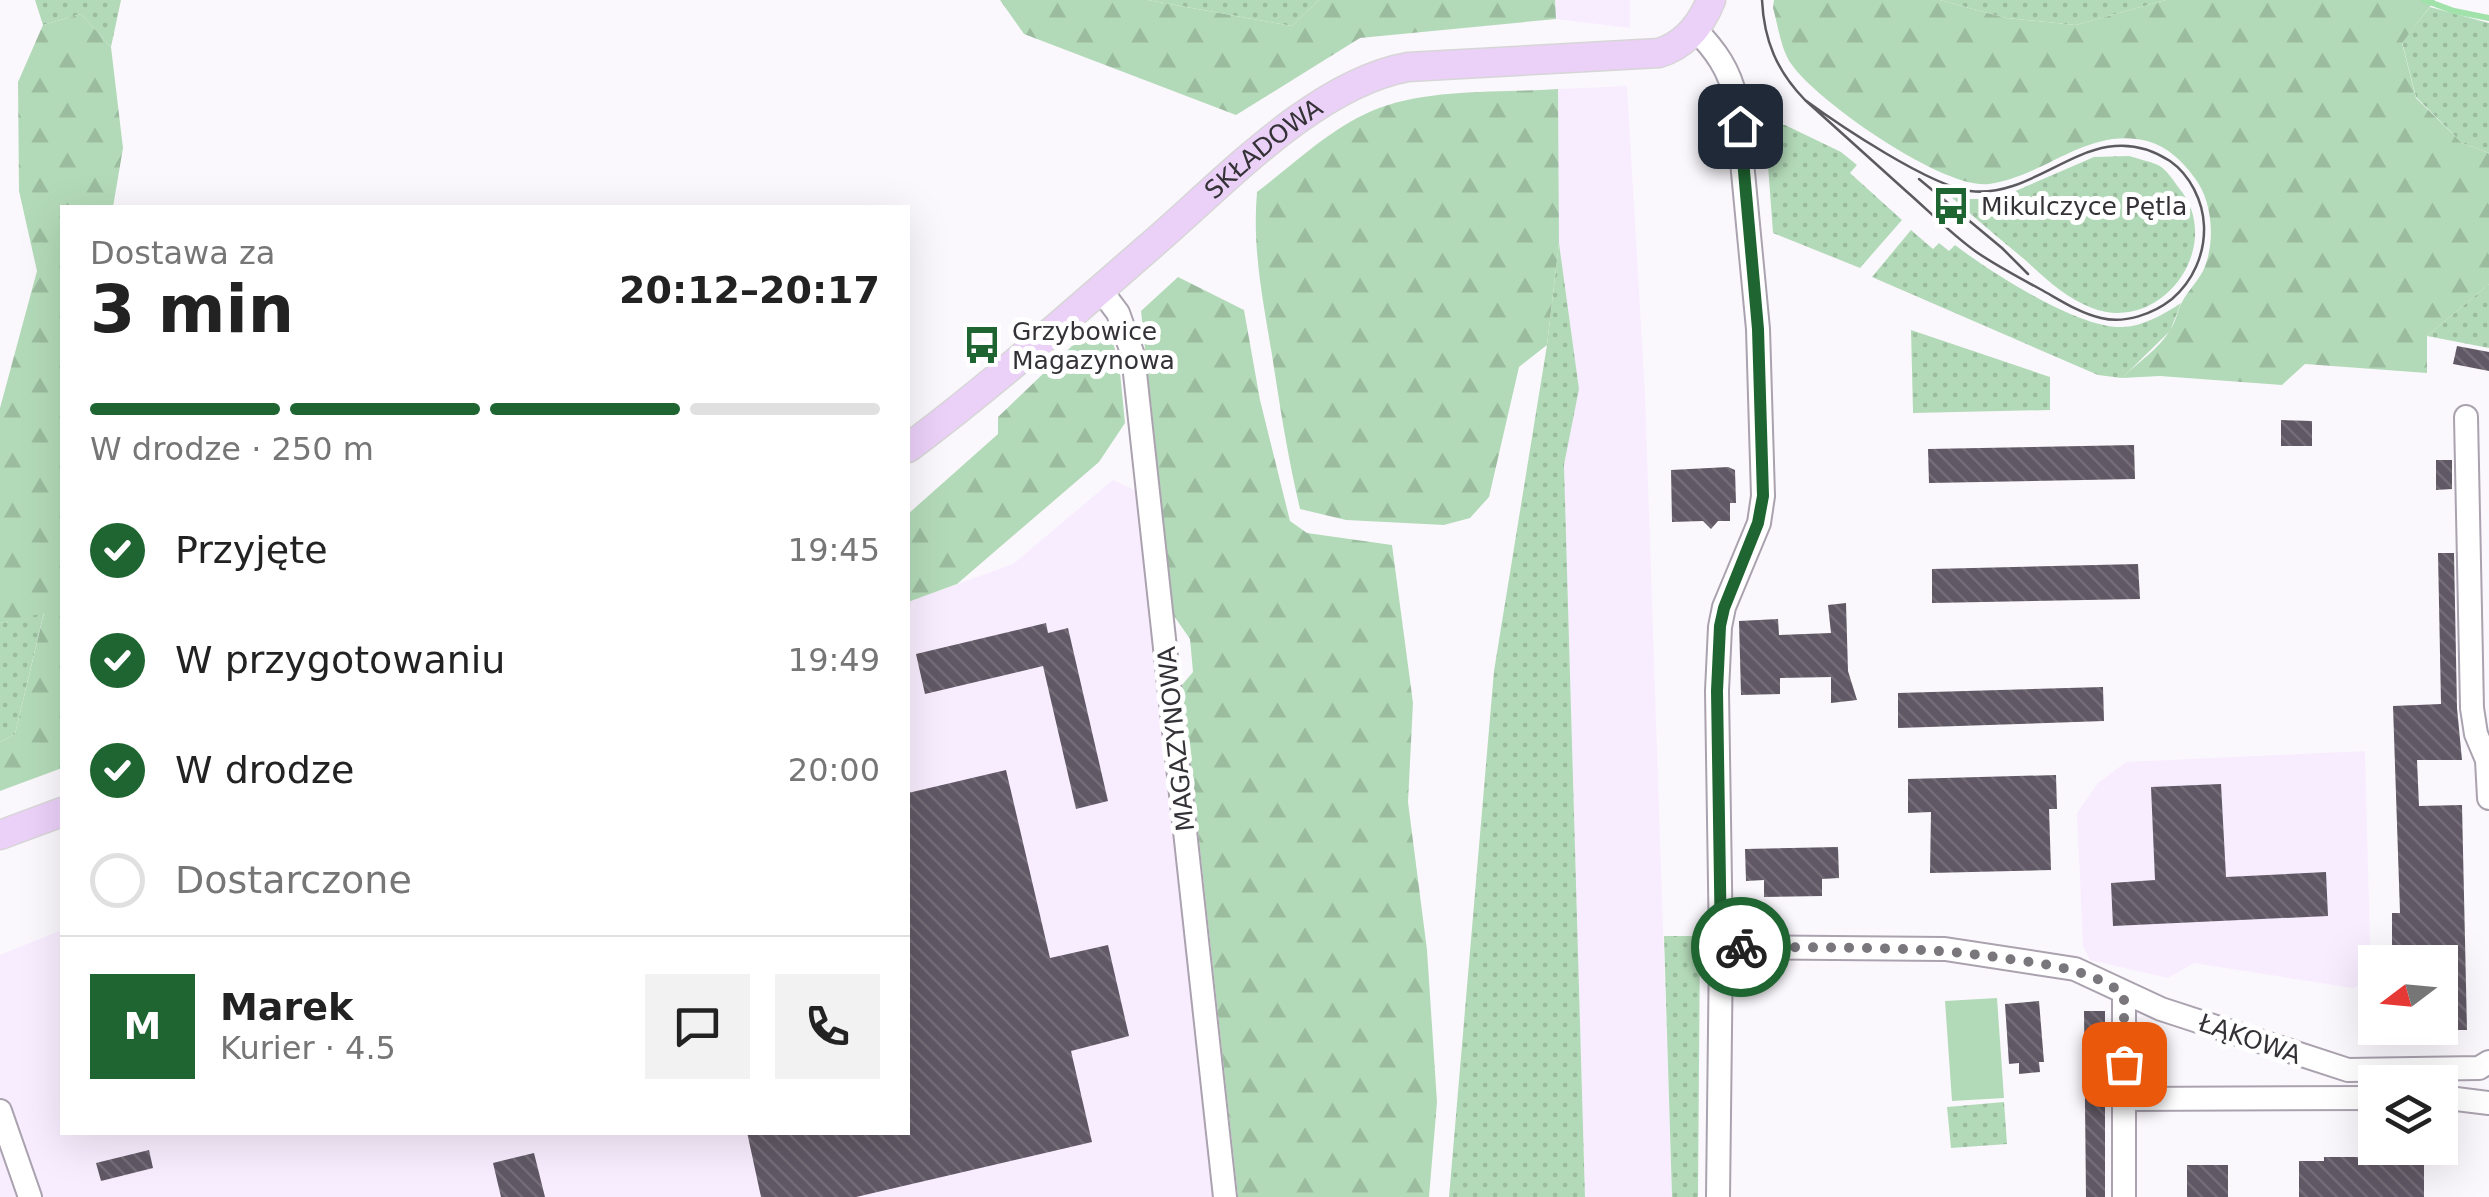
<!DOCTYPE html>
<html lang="pl">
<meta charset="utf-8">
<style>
:root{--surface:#fff;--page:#f2f2f2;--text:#222;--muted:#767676;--line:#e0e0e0;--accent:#1f6531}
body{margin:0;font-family:"DejaVu Sans",sans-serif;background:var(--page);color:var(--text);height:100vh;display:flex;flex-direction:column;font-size:38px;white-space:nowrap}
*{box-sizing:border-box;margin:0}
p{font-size:32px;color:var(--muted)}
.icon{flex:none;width:55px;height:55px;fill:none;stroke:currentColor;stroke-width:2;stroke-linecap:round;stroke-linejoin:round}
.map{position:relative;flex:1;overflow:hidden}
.drawer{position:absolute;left:60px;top:205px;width:850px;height:930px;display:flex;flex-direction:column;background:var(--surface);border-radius:0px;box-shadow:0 10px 40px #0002}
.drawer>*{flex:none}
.needle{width:65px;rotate:254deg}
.controls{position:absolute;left:2358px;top:945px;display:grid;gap:20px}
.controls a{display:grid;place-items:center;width:100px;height:100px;border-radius:0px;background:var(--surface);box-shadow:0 10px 40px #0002;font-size:50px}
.pin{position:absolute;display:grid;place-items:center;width:85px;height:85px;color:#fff;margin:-42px;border-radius:20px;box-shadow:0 5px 15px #0006}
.courier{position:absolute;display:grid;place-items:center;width:100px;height:100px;margin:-50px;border:8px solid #1f6531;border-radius:50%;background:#fff;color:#222;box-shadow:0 2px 12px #0007}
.overview em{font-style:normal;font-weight:800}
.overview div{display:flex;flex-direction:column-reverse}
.overview{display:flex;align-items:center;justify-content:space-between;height:170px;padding:0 30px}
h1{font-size:65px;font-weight:800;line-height:75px}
.bar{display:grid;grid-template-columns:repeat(4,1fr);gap:15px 10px;align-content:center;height:120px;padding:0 30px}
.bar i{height:12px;border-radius:8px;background:var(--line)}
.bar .selected{background:var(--accent)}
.bar p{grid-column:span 4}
.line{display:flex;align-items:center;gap:25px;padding:0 30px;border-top:2px solid var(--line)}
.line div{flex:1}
.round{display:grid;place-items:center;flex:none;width:105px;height:105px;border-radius:0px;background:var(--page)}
ol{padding:0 30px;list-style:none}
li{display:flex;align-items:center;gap:30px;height:110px}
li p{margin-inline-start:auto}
li .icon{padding:10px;border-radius:50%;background:var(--accent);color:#fff;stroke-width:4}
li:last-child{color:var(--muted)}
li i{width:55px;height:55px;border:5px solid var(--line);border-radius:50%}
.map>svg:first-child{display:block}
.built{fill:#f8edfe}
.grass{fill:url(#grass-dots)}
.forest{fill:url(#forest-firs)}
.garden{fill:#b3dab8}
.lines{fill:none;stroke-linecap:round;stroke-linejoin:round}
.stream{stroke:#a1e2aa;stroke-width:6}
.building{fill:url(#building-back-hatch)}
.minor-casing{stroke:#aaa2af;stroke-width:26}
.major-casing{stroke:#d7d6d7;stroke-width:31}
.minor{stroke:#fff;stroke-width:22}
.major{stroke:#ebd0f8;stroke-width:28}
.tram{stroke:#5d5a5f;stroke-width:2.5}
.done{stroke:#7a777c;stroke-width:10;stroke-dasharray:0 18}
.route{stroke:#1f6531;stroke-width:12}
.labels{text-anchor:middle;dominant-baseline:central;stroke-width:10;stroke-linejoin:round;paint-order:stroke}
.street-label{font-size:25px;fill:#353237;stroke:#fff}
.poi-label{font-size:25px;fill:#353237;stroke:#fff;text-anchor:start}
</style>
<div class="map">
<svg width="2489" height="1197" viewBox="0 0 2489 1197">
<defs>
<pattern id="grass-dots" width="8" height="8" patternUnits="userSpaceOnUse" patternTransform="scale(2.5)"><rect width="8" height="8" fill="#b3dab8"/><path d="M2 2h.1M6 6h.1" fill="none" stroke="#9bbc9f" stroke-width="1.8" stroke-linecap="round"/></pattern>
<pattern id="forest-firs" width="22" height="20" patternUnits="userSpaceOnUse" patternTransform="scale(2.5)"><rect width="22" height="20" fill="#b3dab8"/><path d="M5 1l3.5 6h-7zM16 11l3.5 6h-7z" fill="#9bbc9f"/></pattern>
<pattern id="building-back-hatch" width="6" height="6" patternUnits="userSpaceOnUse" patternTransform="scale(2.5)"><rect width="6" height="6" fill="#605864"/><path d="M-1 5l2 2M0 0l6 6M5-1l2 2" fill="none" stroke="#746d77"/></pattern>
</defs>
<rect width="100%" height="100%" fill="#fbf8fd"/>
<path class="built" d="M1555,0H1630V28L1556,19Z
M1627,86L1645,394L1672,1197H1585L1564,465L1579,389L1559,243L1558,89Z
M1113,480L1136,491L1216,1197H0V955L62,930V1132H908V602L1013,564Z
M2365,751L2371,981L2352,988L2194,963L2168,978L2090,960L2083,946L2077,813L2098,783L2126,762Z"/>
<path class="grass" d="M35,0H121L111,47L81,14L43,25Z
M1148,0H1319L1292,26Z
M1940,0H2166L2076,25L2006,18Z
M2430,7L2489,23V153L2462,143L2416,97L2402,42Z
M1785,125L1841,152L1857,165L1850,173L1902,220L1860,268L1773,233L1765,125Z
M2129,156C2138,159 2149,161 2158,165C2167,170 2173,180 2179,188C2226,245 2162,335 2092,308C2065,298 2045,278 2024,259C1996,236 1969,213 1942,189L1971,199H1997L2094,157Z
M1911,230L1933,249L1939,243L1949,251L1955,245C1990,272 2079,329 2123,327C2144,326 2164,314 2181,303L2170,331L2122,378L2098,375L1872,277Z
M1559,243L1579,389L1564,465L1585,1197H1449L1494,671L1547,345Z
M2489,284V348L2427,336Z
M1911,330L2050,377V410L1913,413Z
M44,612L15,734L0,742V623Z
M1664,936H1700L1698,1197H1672Z
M2004,1102L2007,1144L1951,1148L1947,1107Z"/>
<path class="forest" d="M1000,0H1148L1292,26L1319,0H1555L1556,19L1360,38L1236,115L1024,34Z
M1774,0H1940L2006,18L2076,25L2166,0H2435L2402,43L2416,98L2462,143L2489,153V284L2427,336V373L2305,364L2282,385L2160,376L2122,378C2137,363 2160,348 2170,330C2176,322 2177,311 2182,302C2188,291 2197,282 2203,271C2216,243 2213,201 2194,177C2181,160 2168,147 2147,141C2088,126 2044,177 1989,184C1944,190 1818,102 1792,65C1781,51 1778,25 1773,8Z
M81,14L111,47L123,148L113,207L62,208V768L0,791V742L15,734L44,613L0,623V408L37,271L19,191L18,82L43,25Z
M1558,89L1559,243L1547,345L1519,367L1489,497L1470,518L1444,525L1346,520L1300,509C1288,458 1280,407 1272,355C1263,300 1252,249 1257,192C1295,163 1334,125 1379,108C1434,88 1501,93 1558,89Z
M1178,277L1244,310L1260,400L1290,521L1307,533L1392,545L1413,703L1408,802L1427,950L1437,1102L1429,1197H1238L1182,685L1193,672L1190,639L1174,616L1141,311Z
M1092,338L1113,343L1119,362L1125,423L1099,462L957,584L908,602V514L998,434V417L1072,346Z"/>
<path class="garden" d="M1997,998L2004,1098L1952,1101L1945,1001Z"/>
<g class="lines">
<path class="stream" d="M2424,0L2454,11L2489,18"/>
</g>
<path class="building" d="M2457,346L2489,352V371L2453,364Z
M2281,420L2312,421V446H2281Z
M2134,445L2135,479L1929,483L1928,449Z
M2436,460H2452V489L2436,490Z
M1728,467L1735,470L1736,503H1730V521H1718L1711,529L1703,521L1672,522L1671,470Z
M2438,553H2454L2457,708L2462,760H2417L2419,806L2462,805L2467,1030H2448L2447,962H2392V913H2400L2393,706L2441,704Z
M2138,564L2140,599L1932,603V569Z
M1846,603L1848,671L1857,700L1831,703V677L1780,678V694L1741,695L1739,621L1778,619L1779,635L1831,633L1828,605Z
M1046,623L1048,633L1068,628L1108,801L1076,809L1043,666L925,694L916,654Z
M2103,687L2104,721L1898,728V693Z
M1006,770L1050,958L1108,945L1129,1036L1071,1051L1092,1142L856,1197H761L747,1132H908V793Z
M2056,775L2057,809H2049L2051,870L1930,873L1931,812L1908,813V779Z
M2221,784L2226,877L2326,872L2328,916L2113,926L2111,883L2155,880L2151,787Z
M1838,847L1839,878L1822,879V896L1764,897V880L1746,881L1745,849Z
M2039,1001L2044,1062H2039L2040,1072L2019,1074V1063L2009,1064L2005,1004Z
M2084,1011H2105V1197H2086Z
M149,1150L153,1168L101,1181L96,1163Z
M534,1153L545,1197H501L493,1163Z
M2324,1157H2399V1161H2424V1197H2299V1161H2324Z
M2187,1165H2228V1197H2187Z"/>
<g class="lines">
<g class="minor-casing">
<path id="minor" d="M1695,29C1716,51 1729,69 1736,99L1758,329L1763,496L1759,523L1724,607L1720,627L1717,691L1721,947L1718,1197
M1100,289L1118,313L1133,355L1225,1197
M2466,417L2472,708L2476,734L2487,760L2489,798
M1721,947L1945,949L2075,969L2161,1009L2348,1070L2479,1068L2489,1062
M2440,1097L2489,1103
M2124,1099L2375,1098
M0,1111L30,1197
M2124,1197V994"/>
</g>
<g class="major-casing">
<g id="major">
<path id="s1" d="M908,448C991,386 1070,316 1148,248C1221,186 1313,84 1408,67L1659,53C1685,45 1701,25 1711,0"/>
<path d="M0,835L62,812"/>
</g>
</g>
<use href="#minor" class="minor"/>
<use href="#major" class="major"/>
<path class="tram" d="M1762,0C1764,41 1777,71 1805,100C1839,131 1873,161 1906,191C1929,211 1950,233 1975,251C1995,265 2018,277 2040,289C2060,300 2079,313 2101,318C2125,324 2153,314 2172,299C2193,281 2205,254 2204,226C2203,201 2190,175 2170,161C2093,111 2042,200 1970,191C1930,186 1839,125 1805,100
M1919,179L2002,248L2028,274"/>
</g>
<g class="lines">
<path class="done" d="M1741,947C1831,948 1920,945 2009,959C2051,965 2088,969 2124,994V1064"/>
<path class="route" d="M1740,126L1758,329L1763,496L1758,523L1724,608L1720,626L1717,691L1721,947H1741"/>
</g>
<defs>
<g id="bus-bare" transform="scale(3)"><path d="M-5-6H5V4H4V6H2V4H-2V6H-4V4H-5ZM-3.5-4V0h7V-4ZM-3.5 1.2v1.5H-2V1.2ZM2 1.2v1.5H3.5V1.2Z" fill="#1f6531" stroke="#fff" stroke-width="2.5" paint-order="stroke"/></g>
</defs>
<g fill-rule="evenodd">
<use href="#bus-bare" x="1951" y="206"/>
<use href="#bus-bare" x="982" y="345"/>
</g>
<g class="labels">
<g class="street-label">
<text stroke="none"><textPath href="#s1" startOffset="465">SKŁADOWA</textPath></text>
<text transform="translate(1176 739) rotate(-96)">MAGAZYNOWA</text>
<text transform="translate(2250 1039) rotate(19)">ŁĄKOWA</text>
</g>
<g class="poi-label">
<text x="1981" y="206">Mikulczyce Pętla</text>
<text x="1012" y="331">Grzybowice<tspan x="1012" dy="29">Magazynowa</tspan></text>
</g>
</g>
</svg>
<div class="controls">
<a><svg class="needle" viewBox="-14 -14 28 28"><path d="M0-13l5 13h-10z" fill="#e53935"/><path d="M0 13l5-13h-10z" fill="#767676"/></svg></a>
<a><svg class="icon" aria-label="layers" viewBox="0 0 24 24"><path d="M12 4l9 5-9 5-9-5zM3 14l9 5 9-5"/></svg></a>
</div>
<div class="pin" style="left:2124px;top:1064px;background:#ea580c"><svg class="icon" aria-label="bag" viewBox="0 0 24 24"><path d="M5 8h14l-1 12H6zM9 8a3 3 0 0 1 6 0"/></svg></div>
<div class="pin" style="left:1740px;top:126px;background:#1f2937"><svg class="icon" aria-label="home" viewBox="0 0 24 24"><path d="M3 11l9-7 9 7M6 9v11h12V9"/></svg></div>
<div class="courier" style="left:1741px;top:947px"><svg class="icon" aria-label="bike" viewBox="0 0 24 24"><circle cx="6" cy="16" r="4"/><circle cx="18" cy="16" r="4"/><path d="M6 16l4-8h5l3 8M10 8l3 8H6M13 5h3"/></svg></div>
<section class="drawer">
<div class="overview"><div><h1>3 min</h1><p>Dostawa za</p></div><em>20:12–20:17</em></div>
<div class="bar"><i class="selected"></i><i class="selected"></i><i class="selected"></i><i></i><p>W drodze · 250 m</p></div>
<ol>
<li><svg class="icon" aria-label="check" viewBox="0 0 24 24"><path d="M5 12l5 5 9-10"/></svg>Przyjęte<p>19:45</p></li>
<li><svg class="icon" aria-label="check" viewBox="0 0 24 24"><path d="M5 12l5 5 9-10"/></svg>W przygotowaniu<p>19:49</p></li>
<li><svg class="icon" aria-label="check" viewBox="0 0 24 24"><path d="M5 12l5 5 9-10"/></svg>W drodze<p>20:00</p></li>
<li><i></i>Dostarczone</li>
</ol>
<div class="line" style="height:180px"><b class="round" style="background:var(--accent);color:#fff">M</b><div><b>Marek</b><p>Kurier · 4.5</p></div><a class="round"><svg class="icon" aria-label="chat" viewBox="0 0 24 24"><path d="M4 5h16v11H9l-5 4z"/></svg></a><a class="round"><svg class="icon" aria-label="phone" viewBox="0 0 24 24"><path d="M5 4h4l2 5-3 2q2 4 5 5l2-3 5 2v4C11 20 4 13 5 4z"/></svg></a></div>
</section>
</div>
